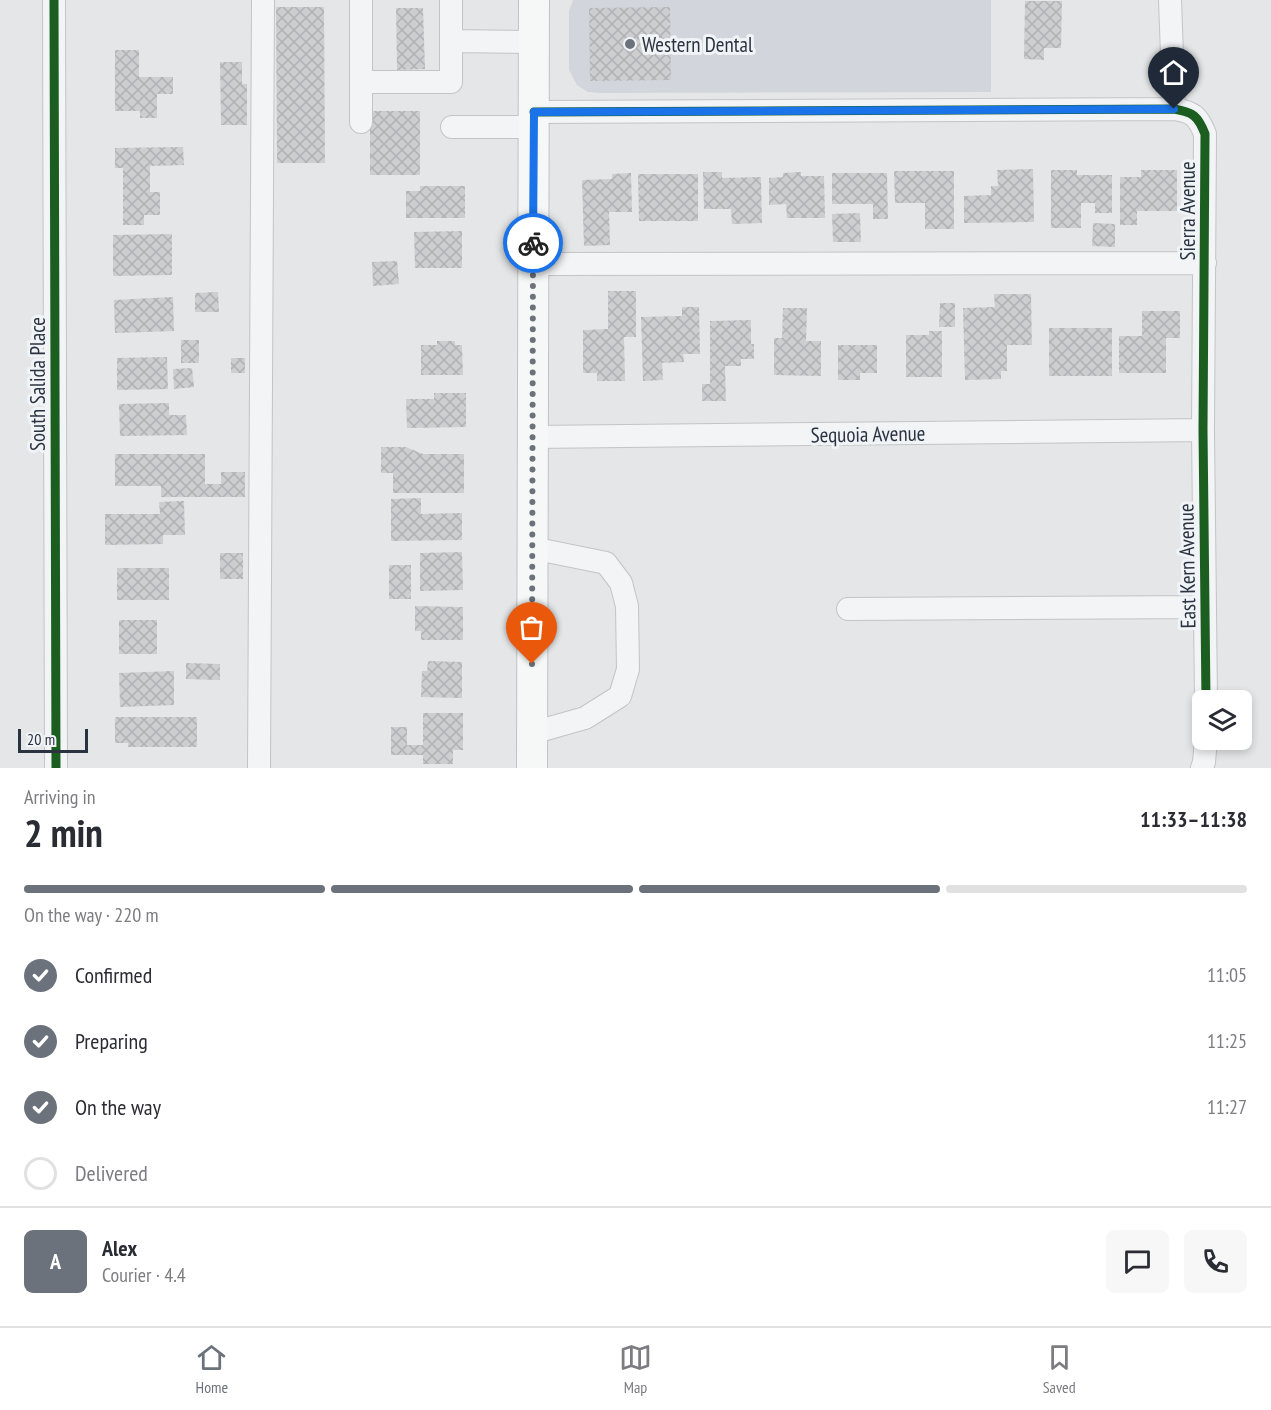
<!DOCTYPE html>
<meta charset="utf-8">
<style>
:root{--surface:#fff;--page:#f7f7f7;--text:#2b2b33;--muted:#7c7c81;--line:#e1e1e2;--accent:#6c727b}
body{margin:0;font-family:"PT Sans Narrow",sans-serif;background:var(--page);color:var(--text);height:100vh;display:flex;flex-direction:column;font-size:22px;white-space:nowrap}
*{box-sizing:border-box;margin:0}
p{font-size:20px;color:var(--muted)}
.icon{flex:none;width:33px;height:33px;fill:none;stroke:currentColor;stroke-width:2;stroke-linecap:round;stroke-linejoin:round}
.map{position:relative;height:768px;overflow:hidden}
.panel{display:flex;flex-direction:column;background:var(--surface);flex:1}
.panel>*{flex:none}
.buttons{position:absolute;left:1192px;top:690px;display:grid;gap:12px}
.buttons a{display:grid;place-items:center;width:60px;height:60px;border-radius:9px;background:var(--surface);box-shadow:0 3px 9px #0003;font-size:30px}
.scale{position:absolute;left:18px;bottom:15px;width:70px;box-sizing:border-box;padding-left:6px;border:3px solid #2b3341;border-top:0;font-size:16px;line-height:21px;white-space:nowrap;color:#2b3341;-webkit-text-stroke:4px #f1f4f7;paint-order:stroke}
.pin{position:absolute;display:grid;place-items:center;width:51px;height:51px;color:#fff;margin:-62px -26px;border-radius:50% 50% 50% 0;rotate:-45deg;box-shadow:0 0 6px #0007}
.pin .icon{rotate:45deg}
.courier{position:absolute;display:grid;place-items:center;width:60px;height:60px;margin:-30px;border:4px solid #1a73e8;border-radius:50%;background:#fff;color:#222;box-shadow:0 2px 8px #0007}
.head em{font-style:normal;font-weight:800}
.head div{display:flex;flex-direction:column-reverse}
.head{display:flex;align-items:center;justify-content:space-between;height:102px;padding:0 24px}
h1{font-size:39px;font-weight:800;line-height:45px}
.bar{display:grid;grid-template-columns:repeat(4,1fr);gap:9px 6px;align-content:center;height:72px;padding:0 24px}
.bar i{height:8px;border-radius:4px;background:var(--line)}
.bar .on{background:var(--accent)}
.bar p{grid-column:span 4}
.line{display:flex;align-items:center;gap:15px;padding:0 24px;border-top:2px solid var(--line)}
.line div{flex:1}
.round{display:grid;place-items:center;flex:none;width:63px;height:63px;border-radius:9px;background:var(--page)}
ol{padding:0 24px;list-style:none}
li{display:flex;align-items:center;gap:18px;height:66px}
li p{margin-inline-start:auto}
li .icon{padding:6px;border-radius:50%;background:var(--accent);color:#fff;stroke-width:4}
li:last-child{color:var(--muted)}
li i{width:33px;height:33px;border:3px solid var(--line);border-radius:50%}
.dock{display:flex;justify-content:space-around;align-items:center;height:84px;border-top:2px solid var(--line);background:var(--surface);font-size:16px;color:var(--muted)}
.dock a{display:grid;justify-items:center;gap:3px}
.dock .on{color:var(--accent)}
.map>svg:first-child{display:block}
.built{fill:#d2d5db}
.building{fill:url(#building-cross-hatch)}
.lines{fill:none;stroke-linecap:round;stroke-linejoin:round}
.minor-casing{stroke:#c2c4c6;stroke-width:24}
.major-casing{stroke:#c0c3c6;stroke-width:32}
.minor{stroke:#f2f4f5;stroke-width:22}
.major{stroke:#f6f7f7;stroke-width:30}
.cycleway-casing{stroke:#f1f4f7;stroke-width:13}
.cycleway{stroke:#1b5e20;stroke-width:9}
.done{stroke:#6c727b;stroke-width:6;stroke-dasharray:0 10.8}
.route{stroke:#1a73e8;stroke-width:8}
.poi-dot{fill:#6c727b;stroke:#f1f4f7;stroke-width:2}
.labels{text-anchor:middle;dominant-baseline:central;stroke-width:6;stroke-linejoin:round;paint-order:stroke}
.poi-label{font-size:21px;fill:#2b3341;stroke:#f1f4f7;text-anchor:start}
.street-label{font-size:21px;fill:#2b3341;stroke:#f1f4f7}
</style>
<div class="map">
<svg width="1271" height="768" viewBox="0 0 1271 768">
<defs>
<pattern id="building-cross-hatch" width="8" height="8" patternUnits="userSpaceOnUse" patternTransform="scale(1.5)"><rect width="8" height="8" fill="#ccced0"/><path d="M0 0l8 8M0 8l8-8" fill="none" stroke="#afb1b4"/></pattern>
</defs>
<rect width="100%" height="100%" fill="#e4e6e8"/>
<path class="built" d="M573,0H991V92L600,93L588,92L577,85L569,70V11Z"/>
<path class="building" d="M1025,1H1062L1061,48H1044V60L1024,59Z
M276,7H324L325,163H277Z
M670,7L671,80L590,81L589,8Z
M396,8H423L425,69L397,70Z
M115,50H139V77H173V94H157V118H140V111H115Z
M220,62H242V84H247V125H221Z
M370,111H420V175H370Z
M183,147L184,165L150,166V192H160V215H144V225H123V168H115V148Z
M1033,169L1034,222L964,223V196L991,195V186H998L997,170Z
M1051,170H1077V175H1112V213H1095V203H1081V228H1051Z
M1141,170H1177V211H1137V225H1120V177H1141Z
M894,171H954V229H925V203H895Z
M703,172H722V178L761,177L762,223L732,224L731,209H704Z
M801,172V176H824L825,218H787L786,204L769,205V178L783,177V173Z
M631,173L632,212H609L610,245L584,246L582,180L612,179V174Z
M832,173H887L888,219H873V204H832Z
M638,174H698V221H639Z
M420,186H465V218H406V191H420Z
M860,213L861,242H833L832,214Z
M1093,223L1115,224V247L1092,246Z
M462,231V268H415L414,232Z
M172,234V275L113,276V235Z
M397,261L399,284L373,286L372,262Z
M608,291H636V337H624L625,381H597V373H583V330L608,329Z
M218,292L219,312H195V293Z
M994,294H1031L1032,345H1007V371H1001V379L965,380L963,308L995,307Z
M173,297L174,331L115,333L114,300Z
M940,303H955V327H939Z
M682,307H699L700,354H683L684,362L662,363L663,380L643,381L641,317L682,316Z
M783,308H807L806,341H821V376L774,375V338H782Z
M1142,311H1180V338H1166V373H1119V336H1142Z
M751,320V344H754V359H741V366H725L726,401H702V384H710V321Z
M1049,328H1112V376H1049Z
M929,331H942V377H906V335H929Z
M181,340H199V363H181Z
M437,341H455V345H462L463,375H421V345H437Z
M838,345H877V373H860V380H838Z
M167,357L168,389L117,390V358Z
M231,358H245V373H231Z
M192,368L194,387L174,389L173,369Z
M434,393H466V427L407,428L406,399H434Z
M169,403V415H186L187,435L120,436L119,404Z
M381,447H406L423,454H464V493H393V473H381Z
M115,454H205V484H221V472H245V497H161V486H115Z
M421,498V514L462,513V540L391,541V499Z
M184,501L185,535H163V544L105,545V514H160L159,502Z
M462,552L463,590L420,591V553Z
M220,553H243V579H220Z
M389,565H411V599H389Z
M117,568H169V600H117Z
M415,606L463,607V640H421V631H415Z
M119,620H157V654H119Z
M428,661L462,662V698L421,697L422,671H427Z
M186,663L220,664V680L186,679Z
M174,671V705L120,707L119,673Z
M423,713H463V750H453V764H423V755H391V727H407V745H423Z
M115,717H197V747H128V743H115Z"/>
<g class="lines">
<g class="minor-casing">
<path id="minor" d="M54,0L56,768
M451,0V41L534,42
M1170,0L1174,109
M361,82H451V41
M534,112L1174,109C1193,112 1198,116 1205,134L1203,430L1206,700
M361,122V0
M452,127H534
M533,264L1205,263
M532,437L1203,430
M848,609L1205,607
M532,733L585,718L620,696L628,669L627,606L621,583L606,563L532,548
M259,768L263,0
M1202,768L1204,762L1206,740"/>
</g>
<g class="major-casing">
<path id="major" d="M532,768L534,0"/>
</g>
<use href="#minor" class="minor"/>
<use href="#major" class="major"/>
<g class="cycleway-casing">
<path id="cycleway" d="M54,0L56,768
M534,112L1174,109C1193,112 1198,116 1205,134L1203,430L1206,700"/>
</g>
<use href="#cycleway" class="cycleway"/>
</g>
<g class="lines">
<path class="done" d="M532,664L533,243"/>
<path class="route" d="M533,243L534,112L1174,109"/>
</g>
<circle class="poi-dot" cx="630" cy="44" r="6"/>
<g class="labels">
<g class="poi-label">
<text x="642" y="44">Western Dental</text>
</g>
<g class="street-label">
<text transform="translate(1187 211) rotate(-90)">Sierra Avenue</text>
<text transform="translate(37 384) rotate(-90)">South Salida Place</text>
<text transform="translate(868 434) rotate(-1)">Sequoia Avenue</text>
<text transform="translate(1187 566) rotate(-91)">East Kern Avenue</text>
</g>
</g>
</svg>
<div class="buttons">
<a><svg class="icon" aria-label="layers" viewBox="0 0 24 24"><path d="M12 4l9 5-9 5-9-5zM3 14l9 5 9-5"/></svg></a>
</div>
<div class="scale">20 m</div>
<div class="pin" style="left:532px;top:664px;background:#ea580c"><svg class="icon" aria-label="bag" viewBox="0 0 24 24"><path d="M5 8h14l-1 12H6zM9 8a3 3 0 0 1 6 0"/></svg></div>
<div class="pin" style="left:1174px;top:109px;background:#1f2937"><svg class="icon" aria-label="home" viewBox="0 0 24 24"><path d="M3 11l9-7 9 7M6 9v11h12V9"/></svg></div>
<div class="courier" style="left:533px;top:243px"><svg class="icon" aria-label="bike" viewBox="0 0 24 24"><circle cx="6" cy="16" r="4"/><circle cx="18" cy="16" r="4"/><path d="M6 16l4-8h5l3 8M10 8l3 8H6M13 5h3"/></svg></div>
</div>
<section class="panel">
<div class="head"><div><h1>2 min</h1><p>Arriving in</p></div><em>11:33–11:38</em></div>
<div class="bar"><i class="on"></i><i class="on"></i><i class="on"></i><i></i><p>On the way · 220 m</p></div>
<ol>
<li><svg class="icon" aria-label="check" viewBox="0 0 24 24"><path d="M5 12l5 5 9-10"/></svg>Confirmed<p>11:05</p></li>
<li><svg class="icon" aria-label="check" viewBox="0 0 24 24"><path d="M5 12l5 5 9-10"/></svg>Preparing<p>11:25</p></li>
<li><svg class="icon" aria-label="check" viewBox="0 0 24 24"><path d="M5 12l5 5 9-10"/></svg>On the way<p>11:27</p></li>
<li><i></i>Delivered</li>
</ol>
<div class="line" style="height:108px"><b class="round" style="background:var(--accent);color:#fff">A</b><div><b>Alex</b><p>Courier · 4.4</p></div><a class="round"><svg class="icon" aria-label="chat" viewBox="0 0 24 24"><path d="M4 5h16v11H9l-5 4z"/></svg></a><a class="round"><svg class="icon" aria-label="phone" viewBox="0 0 24 24"><path d="M5 4h4l2 5-3 2q2 4 5 5l2-3 5 2v4C11 20 4 13 5 4z"/></svg></a></div>
</section>
<nav class="dock">
<a class="on"><svg class="icon" aria-label="home" viewBox="0 0 24 24"><path d="M3 11l9-7 9 7M6 9v11h12V9"/></svg>Home</a>
<a><svg class="icon" aria-label="map" viewBox="0 0 24 24"><path d="M3 6l6-2 6 2 6-2v14l-6 2-6-2-6 2zM9 4v14M15 6v14"/></svg>Map</a>
<a><svg class="icon" aria-label="saved" viewBox="0 0 24 24"><path d="M7 4h10v16l-5-4-5 4z"/></svg>Saved</a>
</nav>
